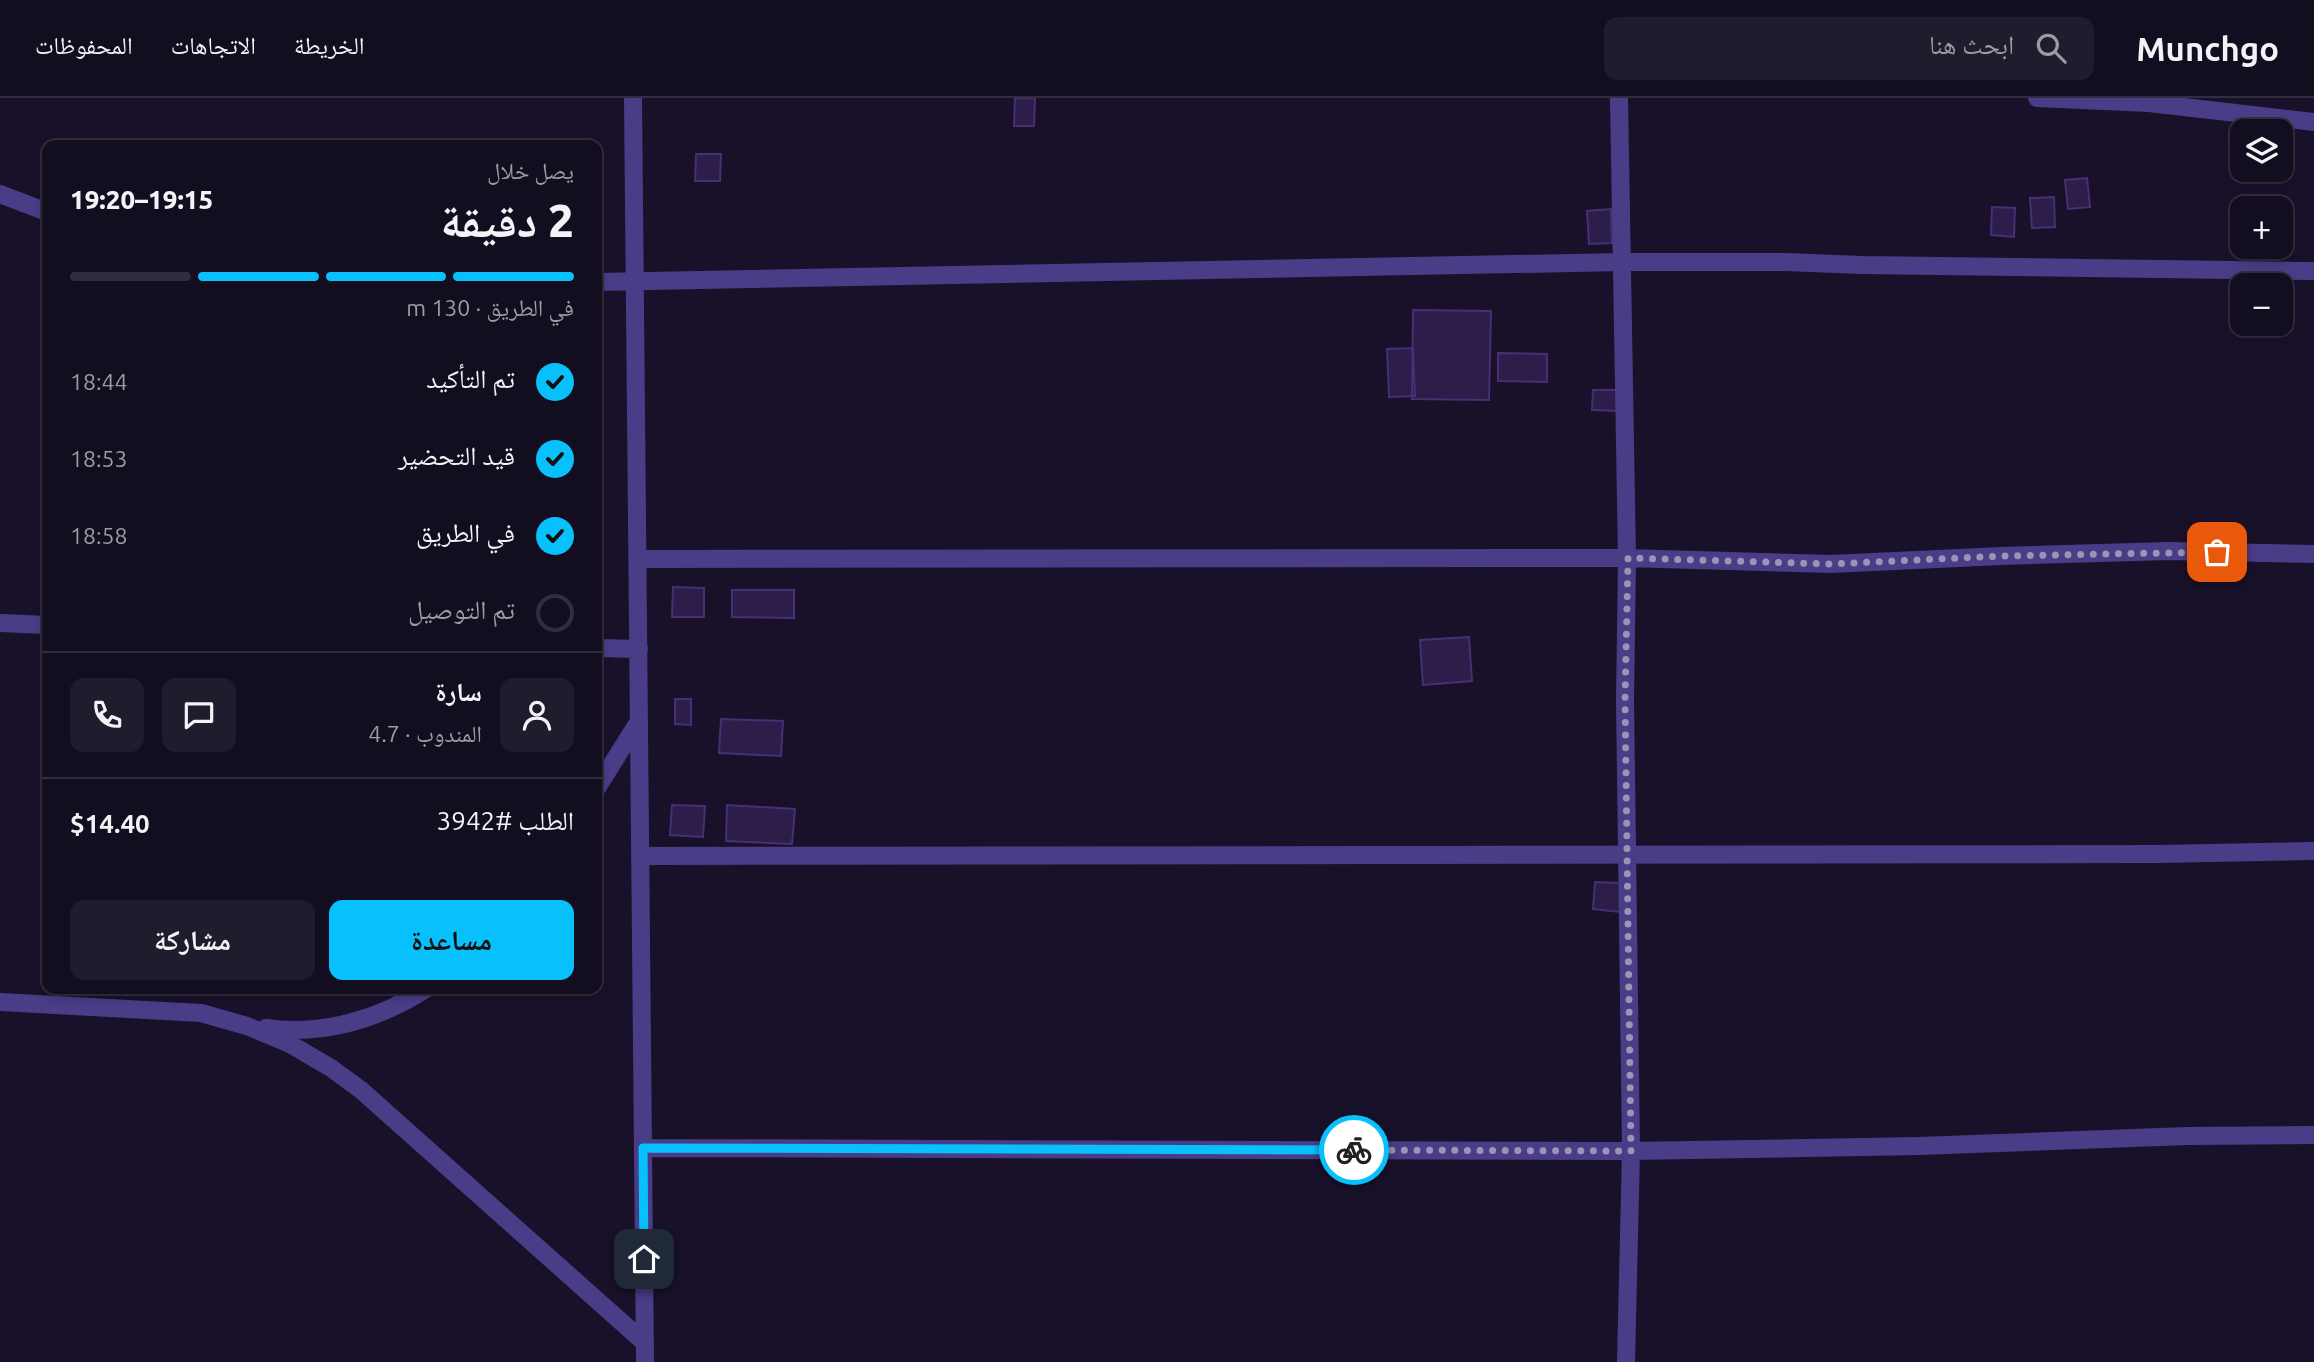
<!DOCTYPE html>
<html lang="ar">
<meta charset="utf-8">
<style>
:root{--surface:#130d20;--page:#201b2d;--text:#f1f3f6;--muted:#9d9ca5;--line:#322d3e;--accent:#08c1fc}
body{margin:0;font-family:Ubuntu,"Noto Naskh Arabic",sans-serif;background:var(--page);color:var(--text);direction:rtl;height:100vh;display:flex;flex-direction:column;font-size:26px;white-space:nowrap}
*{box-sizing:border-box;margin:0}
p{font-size:23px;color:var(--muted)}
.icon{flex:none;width:38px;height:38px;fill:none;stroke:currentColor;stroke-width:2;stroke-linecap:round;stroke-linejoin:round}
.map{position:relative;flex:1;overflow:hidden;direction:ltr}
.side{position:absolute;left:42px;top:42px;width:560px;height:854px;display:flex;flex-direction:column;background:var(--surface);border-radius:14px;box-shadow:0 4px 10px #0003,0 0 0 2px var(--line);direction:rtl}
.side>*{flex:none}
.tools{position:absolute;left:2230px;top:21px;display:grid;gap:14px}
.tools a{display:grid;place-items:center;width:63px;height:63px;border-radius:14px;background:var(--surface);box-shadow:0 4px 10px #0003,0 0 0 2px var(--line);font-size:35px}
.pin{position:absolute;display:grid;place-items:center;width:60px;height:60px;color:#fff;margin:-30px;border-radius:14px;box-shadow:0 4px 10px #0006}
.courier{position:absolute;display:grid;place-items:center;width:70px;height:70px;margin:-35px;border:5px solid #08c1fc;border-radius:50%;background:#fff;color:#222;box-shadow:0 2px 9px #0007}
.head em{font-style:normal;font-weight:800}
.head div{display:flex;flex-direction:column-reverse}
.head{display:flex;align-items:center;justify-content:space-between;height:119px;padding:0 28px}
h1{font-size:46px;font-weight:800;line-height:52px}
.bar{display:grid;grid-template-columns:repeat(4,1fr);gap:10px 7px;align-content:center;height:84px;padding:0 28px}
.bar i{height:9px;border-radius:5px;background:var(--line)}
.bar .on{background:var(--accent)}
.bar p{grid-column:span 4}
.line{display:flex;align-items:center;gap:18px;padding:0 28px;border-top:2px solid var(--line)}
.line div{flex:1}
.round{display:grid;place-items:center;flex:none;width:74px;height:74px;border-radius:14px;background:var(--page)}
ol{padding:0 28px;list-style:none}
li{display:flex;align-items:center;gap:21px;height:77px}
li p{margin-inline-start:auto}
li .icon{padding:7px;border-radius:50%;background:var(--accent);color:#111;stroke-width:4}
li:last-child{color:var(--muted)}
li i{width:38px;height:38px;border:4px solid var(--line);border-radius:50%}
.action{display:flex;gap:14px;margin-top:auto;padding:14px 28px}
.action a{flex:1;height:80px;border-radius:14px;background:var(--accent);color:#111;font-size:28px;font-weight:800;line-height:80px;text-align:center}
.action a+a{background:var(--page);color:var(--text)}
header{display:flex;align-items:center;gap:42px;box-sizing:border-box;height:98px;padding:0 35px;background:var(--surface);border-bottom:2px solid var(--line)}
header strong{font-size:33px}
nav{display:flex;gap:38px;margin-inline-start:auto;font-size:24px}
.search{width:490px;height:63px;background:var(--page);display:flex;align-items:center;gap:18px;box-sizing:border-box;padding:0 24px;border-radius:14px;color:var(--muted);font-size:26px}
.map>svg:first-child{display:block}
.building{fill:#2d1d4a;stroke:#472f76;stroke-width:2}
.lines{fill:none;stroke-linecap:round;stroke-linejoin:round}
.minor{stroke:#4a3d88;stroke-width:18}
.done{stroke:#9c94b4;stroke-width:7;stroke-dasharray:0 12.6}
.route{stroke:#08c1fc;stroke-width:9}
</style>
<header>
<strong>Munchgo</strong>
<div class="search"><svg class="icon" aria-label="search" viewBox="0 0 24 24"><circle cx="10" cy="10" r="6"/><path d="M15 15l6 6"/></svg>ابحث هنا</div>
<nav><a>الخريطة</a><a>الاتجاهات</a><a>المحفوظات</a></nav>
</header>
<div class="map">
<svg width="2314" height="1264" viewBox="0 0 2314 1264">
<rect width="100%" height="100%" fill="#19112a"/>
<path class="building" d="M1015,0H1035L1034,28H1014Z
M696,56H721L720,83H695Z
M2087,80L2090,109L2068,111L2065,82Z
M2054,99L2055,129L2032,130L2030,100Z
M1992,109L2015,110L2014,139L1991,137Z
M1611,111L1612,145L1589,146L1587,113Z
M1413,212L1491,213L1489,302L1412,301Z
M1413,250L1415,298L1389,299L1387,251Z
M1498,255L1547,256V284L1498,283Z
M1593,292H1618V313L1592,312Z
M673,489L704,490V519H672Z
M732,492H794V520L732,519Z
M1469,539L1472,583L1423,587L1420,542Z
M675,601H691V627L675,626Z
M721,621L783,623L781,658L719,655Z
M672,707L705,708L703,739L670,737Z
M727,707L795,711L792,746L726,743Z
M1595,784L1621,785L1620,814L1593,811Z"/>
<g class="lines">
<path class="minor" d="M633,0L645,1264
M1619,0L1627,460L1625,602L1631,1053L1626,1264
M2037,0L2149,5L2314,24
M0,96L47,114
M597,184L1622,164H1785L1862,167L2314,173
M638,461L1627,460L1831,466L2001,458L2168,453L2314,456
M0,525L47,527
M597,550L639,551
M597,690L639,623
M641,758L2158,756L2314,753
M0,904L201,915L247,928L290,946L331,970L361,992L645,1245
M266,930C323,938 379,921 426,891
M643,1050L1631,1053L1919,1048L2187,1038L2314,1037"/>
</g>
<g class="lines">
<path class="done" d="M1354,1052L1631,1053L1625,602L1628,460L1831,466L2001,458L2217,454"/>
<path class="route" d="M644,1161L643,1050L1354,1052"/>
</g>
</svg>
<div class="tools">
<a><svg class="icon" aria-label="layers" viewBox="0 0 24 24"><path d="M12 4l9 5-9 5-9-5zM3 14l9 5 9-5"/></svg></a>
<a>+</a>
<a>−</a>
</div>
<div class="pin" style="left:2217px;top:454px;background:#ea580c"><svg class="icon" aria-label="bag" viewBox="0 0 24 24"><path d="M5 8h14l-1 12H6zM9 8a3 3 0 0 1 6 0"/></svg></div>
<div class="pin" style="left:644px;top:1161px;background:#1f2937"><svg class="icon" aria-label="home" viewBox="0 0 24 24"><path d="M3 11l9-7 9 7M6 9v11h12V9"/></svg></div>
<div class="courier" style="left:1354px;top:1052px"><svg class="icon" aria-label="bike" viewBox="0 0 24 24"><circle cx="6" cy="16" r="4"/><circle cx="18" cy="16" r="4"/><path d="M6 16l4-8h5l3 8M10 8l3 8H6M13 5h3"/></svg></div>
<section class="side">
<div class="head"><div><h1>2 دقيقة</h1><p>يصل خلال</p></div><em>19:15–19:20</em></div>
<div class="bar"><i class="on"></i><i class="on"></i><i class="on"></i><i></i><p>في الطريق · 130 m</p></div>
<ol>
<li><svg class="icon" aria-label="check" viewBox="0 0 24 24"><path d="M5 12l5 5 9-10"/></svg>تم التأكيد<p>18:44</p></li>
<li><svg class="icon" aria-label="check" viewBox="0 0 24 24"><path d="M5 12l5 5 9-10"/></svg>قيد التحضير<p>18:53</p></li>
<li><svg class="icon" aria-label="check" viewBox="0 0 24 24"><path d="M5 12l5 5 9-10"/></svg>في الطريق<p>18:58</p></li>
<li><i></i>تم التوصيل</li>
</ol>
<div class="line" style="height:126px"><a class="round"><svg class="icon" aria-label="person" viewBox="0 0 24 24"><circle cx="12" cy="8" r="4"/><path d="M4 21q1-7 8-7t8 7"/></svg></a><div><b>سارة</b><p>المندوب · 4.7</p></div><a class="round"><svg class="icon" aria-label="chat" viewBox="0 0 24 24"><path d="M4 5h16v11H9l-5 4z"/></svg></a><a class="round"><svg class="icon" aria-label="phone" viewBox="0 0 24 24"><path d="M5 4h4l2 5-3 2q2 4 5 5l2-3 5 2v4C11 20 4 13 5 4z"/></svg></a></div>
<div class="line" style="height:91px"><div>الطلب #3942</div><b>$14.40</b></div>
<div class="action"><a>مساعدة</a><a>مشاركة</a></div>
</section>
</div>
